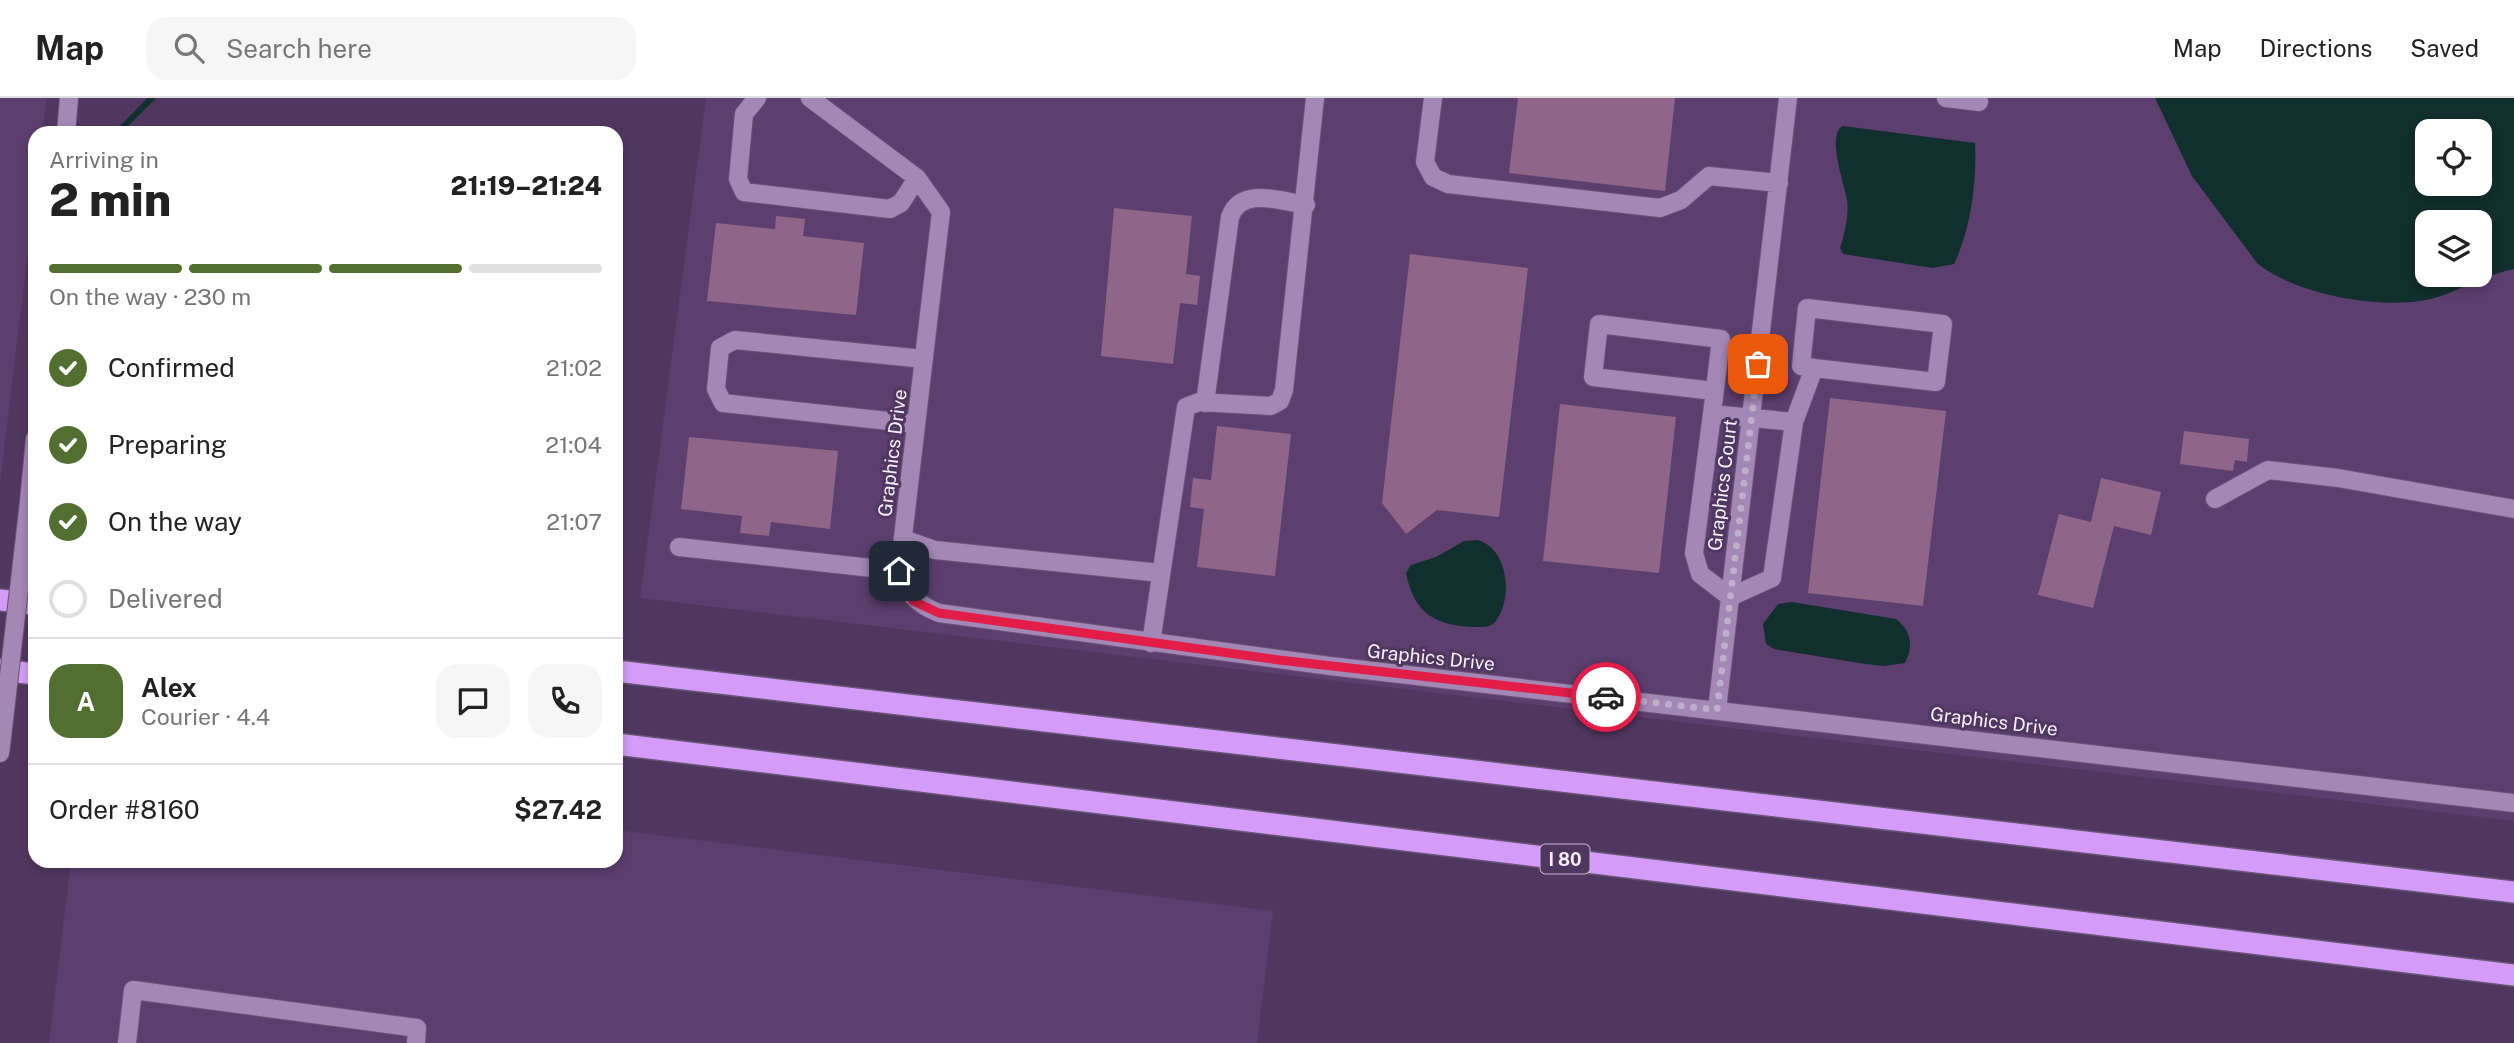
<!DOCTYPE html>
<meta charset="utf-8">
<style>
:root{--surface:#fff;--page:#f6f6f6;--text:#222;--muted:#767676;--line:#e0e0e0;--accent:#526f31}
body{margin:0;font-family:"Public Sans",sans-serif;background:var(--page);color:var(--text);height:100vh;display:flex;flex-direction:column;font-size:26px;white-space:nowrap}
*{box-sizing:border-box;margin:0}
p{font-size:23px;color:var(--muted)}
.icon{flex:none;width:38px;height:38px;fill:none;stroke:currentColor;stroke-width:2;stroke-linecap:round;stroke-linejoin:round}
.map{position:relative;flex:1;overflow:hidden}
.side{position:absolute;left:28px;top:28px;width:595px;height:742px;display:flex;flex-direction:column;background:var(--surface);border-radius:21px;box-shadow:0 4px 10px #0003}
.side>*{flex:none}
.controls{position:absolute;left:2415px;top:21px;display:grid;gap:14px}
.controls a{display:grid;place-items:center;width:77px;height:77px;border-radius:14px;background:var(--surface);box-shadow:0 4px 10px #0003;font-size:35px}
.pin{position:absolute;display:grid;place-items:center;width:60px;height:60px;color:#fff;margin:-30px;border-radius:14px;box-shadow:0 4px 10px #0006}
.courier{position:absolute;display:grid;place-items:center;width:70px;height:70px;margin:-35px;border:5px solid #e11d48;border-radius:50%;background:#fff;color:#222;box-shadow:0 2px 9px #0007}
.headline em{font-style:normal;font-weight:800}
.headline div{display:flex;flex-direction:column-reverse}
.headline{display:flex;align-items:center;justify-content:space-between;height:119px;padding:0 21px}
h1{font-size:46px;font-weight:800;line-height:52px}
.bar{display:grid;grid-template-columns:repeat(4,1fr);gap:10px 7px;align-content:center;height:84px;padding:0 21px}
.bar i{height:9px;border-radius:5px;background:var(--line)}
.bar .selected{background:var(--accent)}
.bar p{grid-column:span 4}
.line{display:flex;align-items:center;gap:18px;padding:0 21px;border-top:2px solid var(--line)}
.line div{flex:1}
.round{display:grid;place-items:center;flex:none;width:74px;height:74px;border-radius:21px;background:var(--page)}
ol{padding:0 21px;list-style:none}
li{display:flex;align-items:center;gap:21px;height:77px}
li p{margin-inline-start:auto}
li .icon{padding:7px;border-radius:50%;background:var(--accent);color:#fff;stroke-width:4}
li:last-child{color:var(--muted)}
li i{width:38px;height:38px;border:4px solid var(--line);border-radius:50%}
header{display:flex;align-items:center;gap:42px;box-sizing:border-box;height:98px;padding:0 35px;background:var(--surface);border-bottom:2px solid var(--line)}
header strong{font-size:33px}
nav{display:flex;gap:38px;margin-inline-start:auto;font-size:24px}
.search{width:490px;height:63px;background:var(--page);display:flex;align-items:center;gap:18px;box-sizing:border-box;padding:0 24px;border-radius:21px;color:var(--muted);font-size:26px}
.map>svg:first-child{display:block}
.built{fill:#5c3f6f;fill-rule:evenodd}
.water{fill:#112f2d;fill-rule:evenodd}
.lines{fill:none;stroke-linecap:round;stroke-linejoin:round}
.stream{stroke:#112f2d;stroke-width:6}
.building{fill:#8f6589}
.minor-casing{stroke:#685474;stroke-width:20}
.highway-casing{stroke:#685474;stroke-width:24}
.minor{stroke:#a387b5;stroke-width:18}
.highway{stroke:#d49cf8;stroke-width:21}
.minor-bridge-casing{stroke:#685474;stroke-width:20;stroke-linecap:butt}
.minor-bridge{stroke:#a387b5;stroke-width:18}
.done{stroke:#bdafc7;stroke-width:7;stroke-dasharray:0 12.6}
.route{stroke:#e11d48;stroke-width:9}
.labels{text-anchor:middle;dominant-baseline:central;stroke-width:6;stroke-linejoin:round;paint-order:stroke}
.shield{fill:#503760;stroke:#c6b8cf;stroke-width:2}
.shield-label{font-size:18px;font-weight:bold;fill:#f8effe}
.street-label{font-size:19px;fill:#f8effe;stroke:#503760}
</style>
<header>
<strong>Map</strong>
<div class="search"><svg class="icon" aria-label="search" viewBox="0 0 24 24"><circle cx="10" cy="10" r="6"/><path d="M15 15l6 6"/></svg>Search here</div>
<nav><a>Map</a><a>Directions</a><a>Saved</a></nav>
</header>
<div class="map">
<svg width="2514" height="945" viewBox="0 0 2514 945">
<rect width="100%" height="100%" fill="#503760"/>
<path class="built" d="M0,0H47L42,35H35V95L0,385Z
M706,0H2514V723L640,500ZM2427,33H2480V86H2427ZM2427,124H2480V177H2427Z
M616,732L1273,813L1257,945H49L71,763H616Z"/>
<path class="water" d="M2155,0H2514V171C2489,176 2467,188 2444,197C2395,216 2296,198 2257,165L2192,78ZM2480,33V86H2427V33ZM2480,124V177H2427V124Z
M1843,28L1975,45C1977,83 1971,131 1954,166L1933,170L1843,156L1840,150C1845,134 1849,118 1847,101C1844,85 1826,36 1843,28Z
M1477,442C1508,449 1514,501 1495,524C1490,530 1482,529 1475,529C1435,528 1414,515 1406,475L1411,467L1436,459L1464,443Z
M1792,504L1896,521C1911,532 1914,548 1905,565L1885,568L1865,566L1774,551L1766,546L1763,526L1778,506Z"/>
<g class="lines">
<path class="stream" d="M121,31L152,0"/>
</g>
<path class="building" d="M1518,0H1675L1665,93L1509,75Z
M1114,110L1192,118L1186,176L1200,178L1197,207L1180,205L1173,266L1101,258Z
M776,118L805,121L803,138L864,145L856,217L707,203L716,125L775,131Z
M1410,156L1528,170L1499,419L1437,412L1406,436L1382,405Z
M1830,300L1946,313L1923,508L1808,495Z
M1560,306L1676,319L1659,475L1543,463Z
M1217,328L1291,336L1275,478L1197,469L1204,411L1190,409L1193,380L1211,382Z
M2184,333L2249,341L2247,364L2235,362L2233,373L2180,366Z
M689,339L838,353L830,431L771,424L769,438L740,435L742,418L681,411Z
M2101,380L2161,394L2151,437L2114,428L2093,510L2038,497L2059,416L2091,424Z"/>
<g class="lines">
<g class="minor-casing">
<path id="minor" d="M757,0L744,16L738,81L744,94L890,111L901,105L917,80
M810,0L917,80L941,114L899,473C908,496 916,506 939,515L1330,568L2514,705
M1433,0L1425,64L1433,79L1448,86L1660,110L1681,102L1709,78L1779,85
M1946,0L1979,4
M66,35L69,0
M1205,305L1230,119C1241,88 1280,103 1306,107
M1712,316L1721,241L1599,226L1593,279L1714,293
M1794,324L1712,316L1694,455L1700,476L1730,499L1772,480L1794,324L1814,270L1936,284L1943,226L1807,210L1801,268L1814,270
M916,326L723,305L716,291L720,250L735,242L924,261
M2215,401L2268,372L2338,380L2514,411
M29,404L35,341
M903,441L935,452L1161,475
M679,449L899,473
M1151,545L1186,309L1199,304L1271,308L1280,303L1284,292L1315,0
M1717,612L1788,0
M0,655L2,639
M127,945L133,892L417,930L416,945"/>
</g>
<g class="highway-casing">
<path id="highway" d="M0,502L35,506
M0,572L35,576
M616,573L2514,794
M616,646L2514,877"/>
</g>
<use href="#minor" class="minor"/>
<use href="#highway" class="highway"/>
<g class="minor-bridge-casing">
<path id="minor-bridge" d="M2,639L29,404"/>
</g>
<use href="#minor-bridge" class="minor-bridge"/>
</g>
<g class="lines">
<path class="done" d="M1606,599L1717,612L1758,266"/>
<path class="route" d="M899,473L913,503L939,515L1279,562L1606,599"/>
</g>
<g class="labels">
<rect class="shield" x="1540.5" y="746.5" width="49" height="29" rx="5"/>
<g class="shield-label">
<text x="1565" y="761">I 80</text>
</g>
<g class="street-label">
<text transform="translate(892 355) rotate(-83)">Graphics Drive</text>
<text transform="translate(1722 387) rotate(-83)">Graphics Court</text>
<text transform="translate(1431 559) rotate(6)">Graphics Drive</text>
<text transform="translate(1994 623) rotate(7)">Graphics Drive</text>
</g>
</g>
</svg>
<div class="controls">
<a><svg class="icon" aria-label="locate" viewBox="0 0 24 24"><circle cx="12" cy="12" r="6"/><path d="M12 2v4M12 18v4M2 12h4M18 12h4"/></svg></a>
<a><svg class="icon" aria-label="layers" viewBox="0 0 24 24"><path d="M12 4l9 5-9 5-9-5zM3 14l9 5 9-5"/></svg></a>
</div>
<div class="pin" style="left:1758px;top:266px;background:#ea580c"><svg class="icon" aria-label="bag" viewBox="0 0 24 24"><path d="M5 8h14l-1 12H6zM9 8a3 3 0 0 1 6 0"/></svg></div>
<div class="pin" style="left:899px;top:473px;background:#1f2937"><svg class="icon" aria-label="home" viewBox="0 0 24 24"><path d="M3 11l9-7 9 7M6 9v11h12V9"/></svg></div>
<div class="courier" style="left:1606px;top:599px"><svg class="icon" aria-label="car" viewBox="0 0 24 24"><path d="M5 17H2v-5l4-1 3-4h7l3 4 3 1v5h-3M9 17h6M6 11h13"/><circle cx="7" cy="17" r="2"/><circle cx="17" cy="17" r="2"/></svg></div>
<section class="side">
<div class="headline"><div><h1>2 min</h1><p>Arriving in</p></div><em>21:19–21:24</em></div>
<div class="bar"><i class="selected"></i><i class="selected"></i><i class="selected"></i><i></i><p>On the way · 230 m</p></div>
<ol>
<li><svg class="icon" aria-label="check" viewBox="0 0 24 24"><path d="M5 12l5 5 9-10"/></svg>Confirmed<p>21:02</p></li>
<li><svg class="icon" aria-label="check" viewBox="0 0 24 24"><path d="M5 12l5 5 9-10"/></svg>Preparing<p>21:04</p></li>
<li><svg class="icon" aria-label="check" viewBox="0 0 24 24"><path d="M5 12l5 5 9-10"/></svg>On the way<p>21:07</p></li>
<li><i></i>Delivered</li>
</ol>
<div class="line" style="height:126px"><b class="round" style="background:var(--accent);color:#fff">A</b><div><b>Alex</b><p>Courier · 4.4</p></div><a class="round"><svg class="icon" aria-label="chat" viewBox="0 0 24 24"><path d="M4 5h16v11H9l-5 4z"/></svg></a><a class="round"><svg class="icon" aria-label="phone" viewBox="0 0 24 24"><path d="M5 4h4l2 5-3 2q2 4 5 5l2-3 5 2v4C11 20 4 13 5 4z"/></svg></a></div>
<div class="line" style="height:91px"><div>Order #8160</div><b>$27.42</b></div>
</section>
</div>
